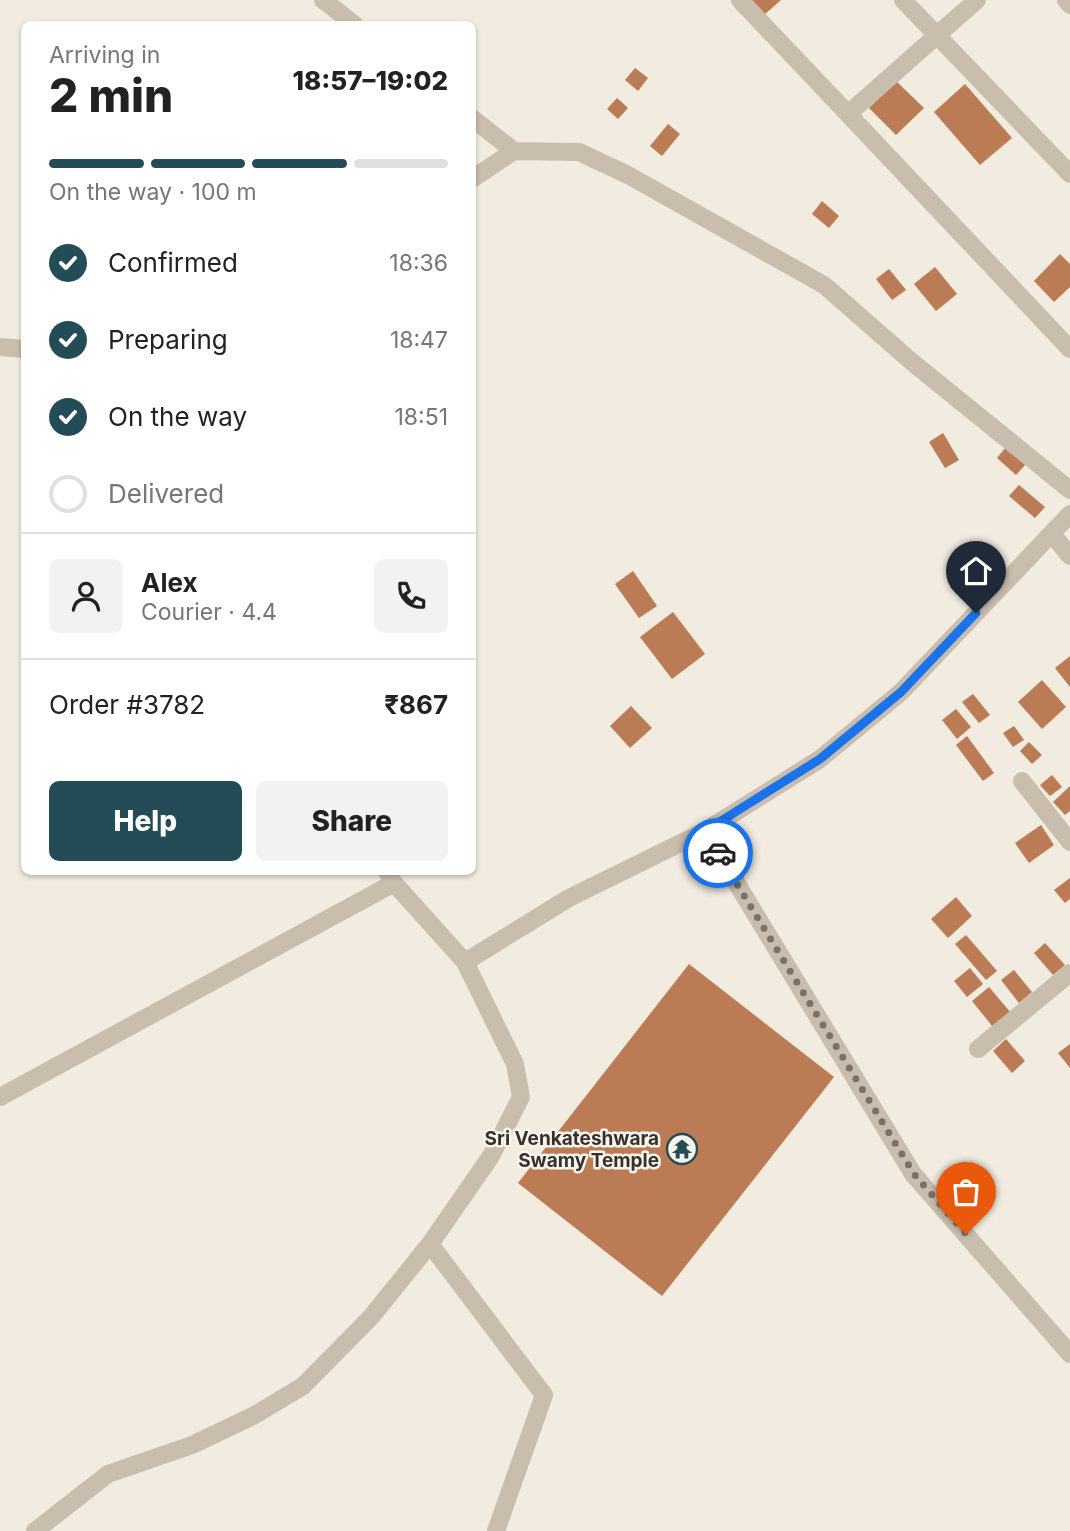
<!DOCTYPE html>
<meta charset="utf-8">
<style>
:root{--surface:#fff;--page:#f2f2f2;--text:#222;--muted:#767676;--line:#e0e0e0;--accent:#244c56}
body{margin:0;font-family:Inter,sans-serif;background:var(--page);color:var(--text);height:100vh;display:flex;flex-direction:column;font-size:26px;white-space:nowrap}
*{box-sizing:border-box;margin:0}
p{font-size:23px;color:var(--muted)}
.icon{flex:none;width:38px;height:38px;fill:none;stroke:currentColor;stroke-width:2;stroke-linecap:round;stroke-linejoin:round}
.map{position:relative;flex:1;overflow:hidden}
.side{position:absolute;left:21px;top:21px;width:455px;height:854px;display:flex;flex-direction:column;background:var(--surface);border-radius:10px;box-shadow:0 2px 5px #0004}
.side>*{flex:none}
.pin{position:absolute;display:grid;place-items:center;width:60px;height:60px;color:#fff;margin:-72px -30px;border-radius:50% 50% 50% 0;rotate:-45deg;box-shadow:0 0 7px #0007}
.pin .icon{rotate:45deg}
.courier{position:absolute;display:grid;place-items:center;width:70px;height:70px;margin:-35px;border:5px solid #1a73e8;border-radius:50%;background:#fff;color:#222;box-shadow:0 2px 9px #0007}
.overview em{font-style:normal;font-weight:800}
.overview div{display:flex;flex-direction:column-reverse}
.overview{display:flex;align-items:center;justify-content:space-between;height:119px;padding:0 28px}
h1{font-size:46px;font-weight:800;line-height:52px}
.bar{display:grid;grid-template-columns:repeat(4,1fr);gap:10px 7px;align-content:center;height:84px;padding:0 28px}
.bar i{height:9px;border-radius:5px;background:var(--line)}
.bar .on{background:var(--accent)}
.bar p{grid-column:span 4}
.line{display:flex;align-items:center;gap:18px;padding:0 28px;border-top:2px solid var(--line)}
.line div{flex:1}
.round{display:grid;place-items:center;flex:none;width:74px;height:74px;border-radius:10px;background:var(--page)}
ol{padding:0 28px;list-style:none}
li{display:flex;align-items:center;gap:21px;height:77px}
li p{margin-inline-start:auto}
li .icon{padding:7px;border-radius:50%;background:var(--accent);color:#fff;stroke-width:4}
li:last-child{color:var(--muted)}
li i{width:38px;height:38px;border:4px solid var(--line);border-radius:50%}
.primary-button{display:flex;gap:14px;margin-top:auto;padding:14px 28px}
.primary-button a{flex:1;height:80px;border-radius:10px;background:var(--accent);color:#fff;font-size:28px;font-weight:800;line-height:80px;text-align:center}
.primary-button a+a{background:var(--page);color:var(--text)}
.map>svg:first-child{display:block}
.building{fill:#bb7b54}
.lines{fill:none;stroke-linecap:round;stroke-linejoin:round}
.street{stroke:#c9bdad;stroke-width:18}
.done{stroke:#79726a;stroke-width:7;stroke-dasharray:0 12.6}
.route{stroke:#1a73e8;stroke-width:9}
.labels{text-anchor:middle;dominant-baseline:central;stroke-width:5;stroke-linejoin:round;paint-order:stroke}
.poi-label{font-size:19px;font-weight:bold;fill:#38312b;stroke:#f9f5ed;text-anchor:end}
</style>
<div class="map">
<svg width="1070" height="1531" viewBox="0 0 1070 1531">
<rect width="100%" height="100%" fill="#f1ebe0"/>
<path class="building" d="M750,0H781L764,15Z
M635,68L648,78L638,91L625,80Z
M896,81L924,108L896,135L869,108Z
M965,84L1012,138L980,165L934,112Z
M617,98L628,108L618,119L607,109Z
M668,124L680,134L662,156L650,146Z
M822,201L839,216L829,228L812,214Z
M1060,254L1070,264V287L1054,302L1034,281Z
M935,267L957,294L936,311L914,284Z
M889,269L906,290L892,300L876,279Z
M943,433L959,460L945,468L929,442Z
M1006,447L1026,464L1016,475L997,458Z
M1019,485L1045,507L1035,518L1009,496Z
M633,571L657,606L639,618L615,584Z
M673,612L705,654L672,679L640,637Z
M1070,656V687L1055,668Z
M1042,680L1066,707L1042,729L1018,702Z
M973,694L990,715L979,723L962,702Z
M631,706L652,728L630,748L610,726Z
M956,709L971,727L957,739L942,720Z
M1014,726L1024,740L1013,747L1003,733Z
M967,736L994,773L983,781L956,745Z
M1029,742L1042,755L1032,764L1020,751Z
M1052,775L1062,787L1050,796L1040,785Z
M1070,786V811L1065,815L1053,802Z
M1041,825L1054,845L1029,863L1015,843Z
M1070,878V899L1065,903L1054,890Z
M956,897L972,916L948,938L931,919Z
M966,935L997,971L986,980L955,944Z
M1045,943L1065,965L1053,975L1034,953Z
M689,964L834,1077L662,1296L518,1183Z
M970,968L983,984L967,997L954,981Z
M1014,970L1032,992L1019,1003L1001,980Z
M989,987L1011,1013L993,1027L972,1001Z
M1006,1039L1025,1061L1012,1073L993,1051Z
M1070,1044V1068L1058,1053Z"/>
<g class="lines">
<path class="street" d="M323,0L354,24
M740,0L848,114L977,0
M903,0L1070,174
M1066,0L1070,5
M848,114L1070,349
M472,118L514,151
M472,179L514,151L579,152L628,175L824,285L912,362L1070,490
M0,347L24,349
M1052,534L1070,556
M1022,781L1070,842
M705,831L913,1174L1070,1354
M465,962L569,898L705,831L820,759L901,692L1070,514
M978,1049L1070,973
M0,1097L394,883
M430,1244L544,1395L496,1531
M35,1531L108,1474L192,1445L253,1416L303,1386L371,1317L430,1244L491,1156L521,1097L515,1064L465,962L394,883L387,872"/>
</g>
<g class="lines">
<path class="done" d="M718,853L914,1174L966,1234"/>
<path class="route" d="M718,853L705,831L820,759L901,692L976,613"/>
</g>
<defs>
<g id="temple-ring" transform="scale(1.575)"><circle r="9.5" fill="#f9f5ed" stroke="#244c56" stroke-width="1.5"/><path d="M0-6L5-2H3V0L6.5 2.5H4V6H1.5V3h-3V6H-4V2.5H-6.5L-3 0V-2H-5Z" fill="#244c56"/></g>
</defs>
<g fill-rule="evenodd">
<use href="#temple-ring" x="682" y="1149"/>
</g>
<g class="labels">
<g class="poi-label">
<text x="659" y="1138">Sri Venkateshwara<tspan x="659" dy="22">Swamy Temple</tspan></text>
</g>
</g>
</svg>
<div class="pin" style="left:966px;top:1234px;background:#ea580c"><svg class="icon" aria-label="bag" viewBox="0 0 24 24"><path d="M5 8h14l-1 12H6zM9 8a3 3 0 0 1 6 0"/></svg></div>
<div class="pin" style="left:976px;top:613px;background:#1f2937"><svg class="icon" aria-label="home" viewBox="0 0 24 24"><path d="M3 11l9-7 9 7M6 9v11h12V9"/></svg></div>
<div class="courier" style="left:718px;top:853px"><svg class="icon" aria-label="car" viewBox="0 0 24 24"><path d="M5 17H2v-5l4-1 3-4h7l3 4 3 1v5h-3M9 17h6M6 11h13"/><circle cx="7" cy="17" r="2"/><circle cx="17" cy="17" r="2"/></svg></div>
<section class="side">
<div class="overview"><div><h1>2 min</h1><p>Arriving in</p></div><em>18:57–19:02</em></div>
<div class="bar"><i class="on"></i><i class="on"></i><i class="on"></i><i></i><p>On the way · 100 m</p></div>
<ol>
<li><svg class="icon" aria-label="check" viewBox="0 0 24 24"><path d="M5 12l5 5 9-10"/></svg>Confirmed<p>18:36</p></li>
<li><svg class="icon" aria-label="check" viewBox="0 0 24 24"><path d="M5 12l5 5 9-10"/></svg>Preparing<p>18:47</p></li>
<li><svg class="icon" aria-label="check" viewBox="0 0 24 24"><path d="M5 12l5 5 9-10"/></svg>On the way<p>18:51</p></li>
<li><i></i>Delivered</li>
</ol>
<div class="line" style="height:126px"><a class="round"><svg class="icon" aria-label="person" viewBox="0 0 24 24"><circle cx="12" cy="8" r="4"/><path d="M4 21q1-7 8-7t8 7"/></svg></a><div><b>Alex</b><p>Courier · 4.4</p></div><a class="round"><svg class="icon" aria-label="phone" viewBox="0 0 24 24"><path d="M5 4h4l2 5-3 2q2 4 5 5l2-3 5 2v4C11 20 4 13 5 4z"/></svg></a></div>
<div class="line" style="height:91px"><div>Order #3782</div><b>₹867</b></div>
<div class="primary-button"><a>Help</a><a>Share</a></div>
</section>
</div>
